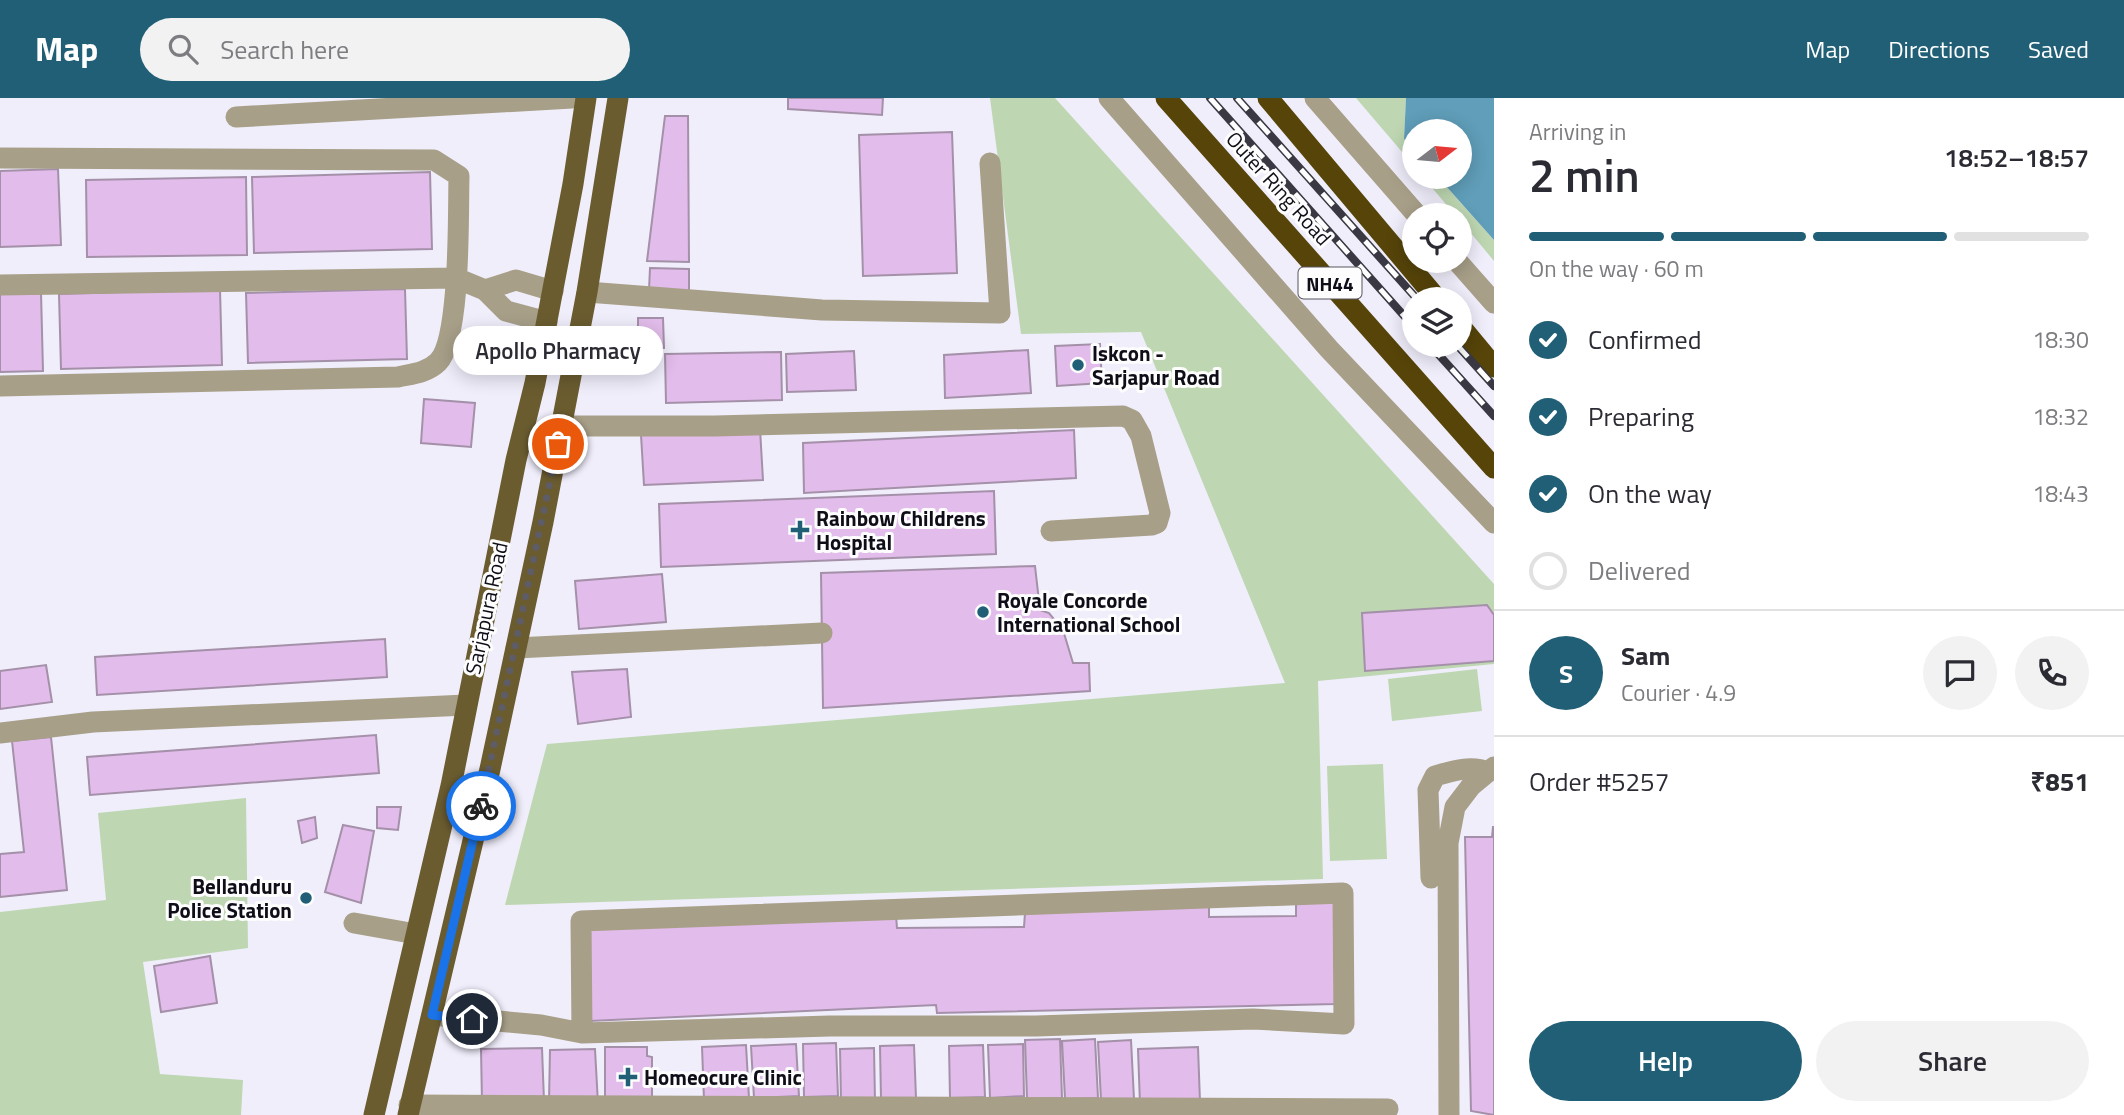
<!DOCTYPE html>
<meta charset="utf-8">
<style>
:root{--surface:#fff;--page:#f2f2f3;--text:#2b2b33;--muted:#7c7c81;--line:#e1e1e2;--accent:#215f76}
body{margin:0;font-family:"Titillium Web",sans-serif;background:var(--page);color:var(--text);height:100vh;display:flex;flex-direction:column;font-size:26px;white-space:nowrap}
*{box-sizing:border-box;margin:0}
p{font-size:23px;color:var(--muted)}
.icon{flex:none;width:38px;height:38px;fill:none;stroke:currentColor;stroke-width:2;stroke-linecap:round;stroke-linejoin:round}
.map{position:relative;flex:1;overflow:hidden}
.drawer{display:flex;flex-direction:column;background:var(--surface);width:630px}
.drawer>*{flex:none}
.needle{width:46px;rotate:74deg}
.tools{position:absolute;left:1402px;top:21px;display:grid;gap:14px}
.tools a{display:grid;place-items:center;width:70px;height:70px;border-radius:50%;background:var(--surface);box-shadow:0 4px 18px #0003;font-size:35px}
.pin{position:absolute;display:grid;place-items:center;width:60px;height:60px;color:#fff;margin:-30px;border:4px solid #fff;border-radius:50%;box-shadow:0 2px 7px #0007}
.courier{position:absolute;display:grid;place-items:center;width:70px;height:70px;margin:-35px;border:5px solid #1a73e8;border-radius:50%;background:#fff;color:#222;box-shadow:0 2px 9px #0007}
.bubble{position:absolute;height:49px;border-radius:24px;background:var(--surface);box-shadow:0 4px 18px #0003;font-size:23px;font-weight:600;line-height:49px;text-align:center}
.overview em{font-style:normal;font-weight:600}
.overview div{display:flex;flex-direction:column-reverse}
.overview{display:flex;align-items:center;justify-content:space-between;height:119px;padding:0 35px}
h1{font-size:46px;font-weight:600;line-height:52px}
.bar{display:grid;grid-template-columns:repeat(4,1fr);gap:10px 7px;align-content:center;height:84px;padding:0 35px}
.bar i{height:9px;border-radius:5px;background:var(--line)}
.bar .active{background:var(--accent)}
.bar p{grid-column:span 4}
.line{display:flex;align-items:center;gap:18px;padding:0 35px;border-top:2px solid var(--line)}
.line div{flex:1}
.round{display:grid;place-items:center;flex:none;width:74px;height:74px;border-radius:37px;background:var(--page)}
ol{padding:0 35px;list-style:none}
li{display:flex;align-items:center;gap:21px;height:77px}
li p{margin-inline-start:auto}
li .icon{padding:7px;border-radius:50%;background:var(--accent);color:#fff;stroke-width:4}
li:last-child{color:var(--muted)}
li i{width:38px;height:38px;border:4px solid var(--line);border-radius:50%}
.button{display:flex;gap:14px;margin-top:auto;padding:14px 35px}
.button a{flex:1;height:80px;border-radius:42px;background:var(--accent);color:#fff;font-size:28px;font-weight:600;line-height:80px;text-align:center}
.button a+a{background:var(--page);color:var(--text)}
header{display:flex;align-items:center;gap:42px;box-sizing:border-box;height:98px;padding:0 35px;background:var(--accent);color:#fff}
header strong{font-size:33px}
nav{display:flex;gap:38px;margin-inline-start:auto;font-size:24px}
.search{width:490px;height:63px;background:var(--page);display:flex;align-items:center;gap:18px;box-sizing:border-box;padding:0 24px;border-radius:38px;color:var(--muted);font-size:26px}
main{display:flex;flex:1;min-height:0}
.map>svg:first-child{display:block}
.green{fill:#bed7b2}
.water{fill:#609eb9}
.building{fill:#e2bcea;stroke:#a490a9;stroke-width:2}
.lines{fill:none;stroke-linecap:round;stroke-linejoin:round}
.minor{stroke:#a79f88;stroke-width:21}
.major{stroke:#6b5c30;stroke-width:21}
.highway{stroke:#564409;stroke-width:21}
.rail-casing{stroke:#3a3842;stroke-width:8}
.rail{stroke:#fdfdfd;stroke-width:5;stroke-dasharray:16;stroke-linecap:butt}
.done{stroke:#5e5c67;stroke-width:7;stroke-dasharray:0 12.6}
.route{stroke:#1a73e8;stroke-width:9}
.poi-dot{fill:#215f76;stroke:#fdfdfd;stroke-width:2.5}
.labels{text-anchor:middle;dominant-baseline:central;stroke-width:6;stroke-linejoin:round;paint-order:stroke}
.shield{fill:#fdfdfd;stroke:#56555c;stroke-width:2}
.shield-label{font-size:19px;font-weight:bold;fill:#0f0d17}
.street-label{font-size:21px;fill:#0f0d17;stroke:#fdfdfd}
.poi-label{font-size:21px;font-weight:bold;fill:#0f0d17;stroke:#fdfdfd;text-anchor:start}
</style>
<header>
<strong>Map</strong>
<div class="search"><svg class="icon" aria-label="search" viewBox="0 0 24 24"><circle cx="10" cy="10" r="6"/><path d="M15 15l6 6"/></svg>Search here</div>
<nav><a>Map</a><a>Directions</a><a>Saved</a></nav>
</header>
<main>
<div class="map">
<svg width="1494" height="1017" viewBox="0 0 1494 1017">
<rect width="100%" height="100%" fill="#f0eefb"/>
<path class="green" d="M990,0H1055L1494,486V566L1318,583L1323,781L505,807L547,646L1285,585L1141,234L1021,236Z
M1356,0H1406L1404,41L1414,52V68Z
M1423,79H1438L1494,142V163L1460,122V117H1455Z
M1477,571L1482,613L1392,623L1388,581Z
M1383,666L1387,761L1330,763L1327,668Z
M246,700L248,850L143,864L160,976L243,982L241,1017H0V814L106,802L98,715Z"/>
<path class="water" d="M1406,0H1494V142L1438,79H1460V33H1414V52L1404,41Z"/>
<path class="building" d="M788,0H883L882,17L788,11Z
M665,18H688L689,164L647,163Z
M952,34L957,175L863,178L859,37Z
M58,71L61,147L0,149V73Z
M430,74L432,151L254,155L252,79Z
M246,79L247,157L87,159L86,82Z
M650,170L689,171V193L649,192Z
M220,191L222,267L61,271L59,196Z
M405,191L407,261L248,265L246,195Z
M41,194L43,273L0,274V195Z
M638,220H663L664,250H638Z
M1100,246L1102,285L1057,288L1055,248Z
M1028,252L1031,295L945,300L944,257Z
M854,253L856,292L787,294L786,256Z
M781,254L782,302L666,305L665,256Z
M424,301L475,305L471,349L421,345Z
M760,331L763,382L644,387L641,337Z
M1074,332L1076,380L804,395L803,345Z
M994,393L996,456L661,469L659,406Z
M1035,468L1040,512L1049,515L1063,532L1073,565H1089L1090,593L823,610L821,475Z
M662,476L666,524L579,531L575,483Z
M1487,507L1494,517V563L1365,573L1362,515Z
M385,541L387,579L97,597L95,559Z
M46,567L52,604L0,611V573Z
M627,571L631,619L578,626L572,574Z
M376,637L379,675L90,697L87,659Z
M51,639L67,792L0,799V756L24,754L12,643Z
M377,709H401L398,732L377,730Z
M315,719L317,740L302,745L298,723Z
M343,727L374,733L361,805L325,794Z
M1493,729H1494V1017L1471,1013L1465,739H1492Z
M1337,803L1335,906L937,915L936,907L590,923L589,829L896,817L897,830L1024,829L1025,815L1209,808V819L1296,818V806Z
M210,858L217,905L161,914L154,868Z
M1060,941L1062,1000L1027,1001L1025,942Z
M1095,941L1098,1000L1065,1001L1062,943Z
M1131,942L1134,1001L1101,1002L1098,944Z
M836,945L838,998L804,999L803,946Z
M796,946L799,998L754,1000L751,948Z
M1023,946L1024,998L990,1000L988,947Z
M746,947L749,1000L704,1002L702,949Z
M914,947L916,1000L881,1001L880,948Z
M983,947L985,999L950,1000L949,948Z
M605,949H647V958L652,959V1000H605Z
M1198,949L1200,1004L1140,1006L1138,951Z
M542,950L544,1003L482,1004L481,951Z
M874,950L875,1003L841,1004L840,951Z
M595,951L598,1006L549,1004L550,952Z"/>
<g class="lines">
<path class="minor" d="M1109,0L1329,251L1494,425
M1315,0L1417,117
M236,19L572,0
M0,60L434,62L459,78C458,114 461,241 438,264C427,275 411,276 398,279L0,288
M1457,163L1494,205
M0,187L456,180L485,192L506,213L547,224
M485,192L516,182L553,193
M587,194L822,212L1000,215L990,65
M562,328H715L1123,318L1132,322L1141,338L1160,415L1157,425L1152,427L1051,433
M516,550L822,535
M0,635L93,624L466,607
M1431,780L1428,692L1435,678C1452,673 1471,667 1488,674
M354,825L416,836
M432,917L541,927L582,935L830,928H1036L1253,921L1344,926L1343,795L581,823L582,935
M409,1007L1388,1011
M1449,1017L1448,745L1455,709L1471,688L1494,669"/>
<path class="major" d="M374,1017L451,688L516,362L535,285L573,86L586,0
M408,1017L490,671L543,424L587,194L618,0"/>
<path class="highway" d="M1166,0L1494,370
M1268,0L1437,201
M1460,228L1494,269"/>
<g class="rail-casing">
<path id="rail" d="M1210,0L1414,229
M1237,0L1417,201
M1430,247L1494,318
M1457,247L1494,288"/>
</g>
<use href="#rail" class="rail"/>
</g>
<g class="lines">
<path class="done" d="M481,708L558,346"/>
<path class="route" d="M472,921L432,917L481,708"/>
</g>
<g class="poi-dot">
<circle cx="1078" cy="267" r="7"/>
<path d="M796.5 421.5h7v7h7v7h-7v7h-7v-7h-7v-7h7z"/>
<circle cx="983" cy="514" r="7"/>
<circle cx="306" cy="800" r="7"/>
<path d="M624.5 968.5h7v7h7v7h-7v7h-7v-7h-7v-7h7z"/>
</g>
<g class="labels">
<rect class="shield" x="1298.5" y="169.5" width="63" height="31" rx="5"/>
<g class="shield-label">
<text x="1330" y="185">NH44</text>
</g>
<g class="street-label">
<text transform="translate(1279 90) rotate(48)">Outer Ring Road</text>
<text transform="translate(486 510) rotate(-78)">Sarjapura Road</text>
</g>
<g class="poi-label">
<text x="1092" y="255">Iskcon -<tspan x="1092" dy="24">Sarjapur Road</tspan></text>
<text x="816" y="420">Rainbow Childrens<tspan x="816" dy="24">Hospital</tspan></text>
<text x="997" y="502">Royale Concorde<tspan x="997" dy="24">International School</tspan></text>
<text x="292" y="788" text-anchor="end">Bellanduru<tspan x="292" dy="24">Police Station</tspan></text>
<text x="644" y="979">Homeocure Clinic</text>
</g>
</g>
</svg>
<div class="tools">
<a><svg class="needle" viewBox="-14 -14 28 28"><path d="M0-13l5 13h-10z" fill="#e53935"/><path d="M0 13l5-13h-10z" fill="#7c7c81"/></svg></a>
<a><svg class="icon" aria-label="locate" viewBox="0 0 24 24"><circle cx="12" cy="12" r="6"/><path d="M12 2v4M12 18v4M2 12h4M18 12h4"/></svg></a>
<a><svg class="icon" aria-label="layers" viewBox="0 0 24 24"><path d="M12 4l9 5-9 5-9-5zM3 14l9 5 9-5"/></svg></a>
</div>
<div class="pin" style="left:558px;top:346px;background:#ea580c"><svg class="icon" aria-label="bag" viewBox="0 0 24 24"><path d="M5 8h14l-1 12H6zM9 8a3 3 0 0 1 6 0"/></svg></div>
<div class="pin" style="left:472px;top:921px;background:#1f2937"><svg class="icon" aria-label="home" viewBox="0 0 24 24"><path d="M3 11l9-7 9 7M6 9v11h12V9"/></svg></div>
<div class="courier" style="left:481px;top:708px"><svg class="icon" aria-label="bike" viewBox="0 0 24 24"><circle cx="6" cy="16" r="4"/><circle cx="18" cy="16" r="4"/><path d="M6 16l4-8h5l3 8M10 8l3 8H6M13 5h3"/></svg></div>
<div class="bubble" style="left:453px;top:228px;width:210px">Apollo Pharmacy</div>
</div>
<section class="drawer">
<div class="overview"><div><h1>2 min</h1><p>Arriving in</p></div><em>18:52–18:57</em></div>
<div class="bar"><i class="active"></i><i class="active"></i><i class="active"></i><i></i><p>On the way · 60 m</p></div>
<ol>
<li><svg class="icon" aria-label="check" viewBox="0 0 24 24"><path d="M5 12l5 5 9-10"/></svg>Confirmed<p>18:30</p></li>
<li><svg class="icon" aria-label="check" viewBox="0 0 24 24"><path d="M5 12l5 5 9-10"/></svg>Preparing<p>18:32</p></li>
<li><svg class="icon" aria-label="check" viewBox="0 0 24 24"><path d="M5 12l5 5 9-10"/></svg>On the way<p>18:43</p></li>
<li><i></i>Delivered</li>
</ol>
<div class="line" style="height:126px"><b class="round" style="background:var(--accent);color:#fff">S</b><div><b>Sam</b><p>Courier · 4.9</p></div><a class="round"><svg class="icon" aria-label="chat" viewBox="0 0 24 24"><path d="M4 5h16v11H9l-5 4z"/></svg></a><a class="round"><svg class="icon" aria-label="phone" viewBox="0 0 24 24"><path d="M5 4h4l2 5-3 2q2 4 5 5l2-3 5 2v4C11 20 4 13 5 4z"/></svg></a></div>
<div class="line" style="height:91px"><div>Order #5257</div><b>₹851</b></div>
<div class="button"><a>Help</a><a>Share</a></div>
</section>
</main>
